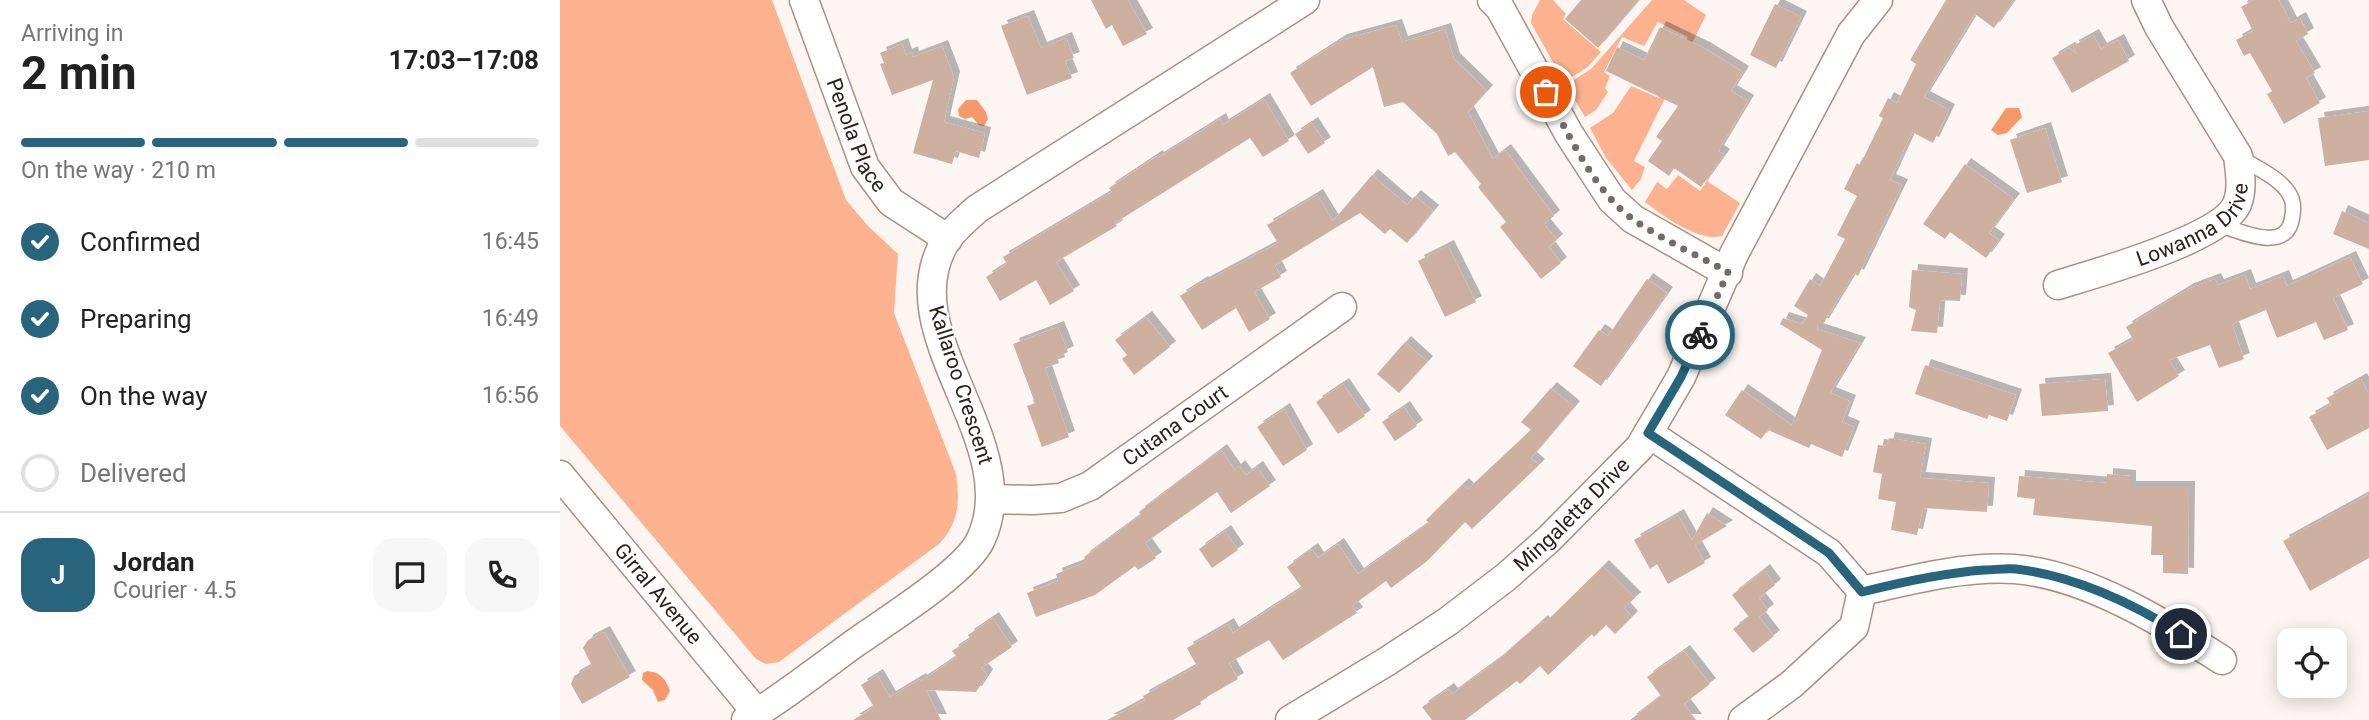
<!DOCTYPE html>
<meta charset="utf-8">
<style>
:root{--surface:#fff;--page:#f6f6f6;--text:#222;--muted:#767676;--line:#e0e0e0;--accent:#28657c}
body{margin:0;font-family:Roboto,sans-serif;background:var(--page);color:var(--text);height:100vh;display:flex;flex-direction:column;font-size:26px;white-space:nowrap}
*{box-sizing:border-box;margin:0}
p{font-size:23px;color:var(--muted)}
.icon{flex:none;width:38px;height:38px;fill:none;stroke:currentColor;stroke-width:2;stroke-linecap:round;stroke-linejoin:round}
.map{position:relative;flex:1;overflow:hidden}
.sheet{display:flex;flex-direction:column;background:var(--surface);width:560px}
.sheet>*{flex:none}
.buttons{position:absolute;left:1717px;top:628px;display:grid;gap:14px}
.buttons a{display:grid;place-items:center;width:70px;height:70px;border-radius:14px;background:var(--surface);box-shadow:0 4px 18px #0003;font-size:35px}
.pin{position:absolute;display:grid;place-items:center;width:60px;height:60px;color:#fff;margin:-30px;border:4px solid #fff;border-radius:50%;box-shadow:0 2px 7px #0007}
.courier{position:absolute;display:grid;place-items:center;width:70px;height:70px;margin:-35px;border:5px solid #28657c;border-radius:50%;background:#fff;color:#222;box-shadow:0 2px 9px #0007}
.summary em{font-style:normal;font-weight:700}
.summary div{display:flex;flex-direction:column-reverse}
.summary{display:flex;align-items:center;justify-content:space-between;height:119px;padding:0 21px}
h1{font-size:46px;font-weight:700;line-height:52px}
.bar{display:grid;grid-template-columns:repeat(4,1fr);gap:10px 7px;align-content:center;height:84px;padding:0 21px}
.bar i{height:9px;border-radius:5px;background:var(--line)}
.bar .selected{background:var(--accent)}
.bar p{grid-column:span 4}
.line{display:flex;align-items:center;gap:18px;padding:0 21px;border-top:2px solid var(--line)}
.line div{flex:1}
.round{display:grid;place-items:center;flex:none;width:74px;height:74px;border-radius:21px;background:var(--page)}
ol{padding:0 21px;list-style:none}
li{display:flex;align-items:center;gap:21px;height:77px}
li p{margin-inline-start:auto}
li .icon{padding:7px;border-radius:50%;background:var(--accent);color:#fff;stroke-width:4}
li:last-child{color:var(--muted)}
li i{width:38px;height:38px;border:4px solid var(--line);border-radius:50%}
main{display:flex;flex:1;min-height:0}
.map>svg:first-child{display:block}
.green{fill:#fcb28f}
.water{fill:#f5996b}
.building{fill:#ceb0a1;filter:url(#shadow)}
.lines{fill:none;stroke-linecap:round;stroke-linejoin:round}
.lane-casing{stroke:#ad8f82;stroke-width:17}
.street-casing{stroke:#ad8f82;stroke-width:31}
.lane{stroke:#fff;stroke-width:14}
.street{stroke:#fff;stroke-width:28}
.done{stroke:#756b66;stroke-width:7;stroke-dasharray:0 12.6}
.route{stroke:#28657c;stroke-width:9}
.labels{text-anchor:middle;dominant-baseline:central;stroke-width:5;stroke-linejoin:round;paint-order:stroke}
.street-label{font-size:21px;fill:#2c201b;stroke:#fff}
</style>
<main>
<section class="sheet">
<div class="summary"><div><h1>2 min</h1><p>Arriving in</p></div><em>17:03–17:08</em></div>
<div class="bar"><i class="selected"></i><i class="selected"></i><i class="selected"></i><i></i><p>On the way · 210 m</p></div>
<ol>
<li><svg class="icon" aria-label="check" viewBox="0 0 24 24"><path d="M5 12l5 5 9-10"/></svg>Confirmed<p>16:45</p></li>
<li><svg class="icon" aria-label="check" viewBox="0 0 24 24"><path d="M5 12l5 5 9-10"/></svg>Preparing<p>16:49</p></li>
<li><svg class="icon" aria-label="check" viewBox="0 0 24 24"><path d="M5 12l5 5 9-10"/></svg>On the way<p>16:56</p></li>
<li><i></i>Delivered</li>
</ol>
<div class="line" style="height:126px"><b class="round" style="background:var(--accent);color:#fff">J</b><div><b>Jordan</b><p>Courier · 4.5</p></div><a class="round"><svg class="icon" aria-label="chat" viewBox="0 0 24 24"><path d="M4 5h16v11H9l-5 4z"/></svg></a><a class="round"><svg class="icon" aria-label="phone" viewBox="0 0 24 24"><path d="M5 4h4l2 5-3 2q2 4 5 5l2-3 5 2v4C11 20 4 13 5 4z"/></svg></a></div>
</section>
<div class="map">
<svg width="1809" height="720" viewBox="0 0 1809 720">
<defs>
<filter id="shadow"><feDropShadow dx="6" dy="-6" stdDeviation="0" flood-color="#0004"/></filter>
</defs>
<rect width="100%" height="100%" fill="#fcf5f2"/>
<path class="green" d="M0,0H212L286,200L308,226L338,254L334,313L396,474C400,502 399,523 379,544L219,662L206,664L196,659L0,426Z
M980,0H993L1006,14L1003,19L1041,52L1028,67L1004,82L971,23L972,15Z
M1092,0H1124L1146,15L1074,161L1085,167L1081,179L1072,190L1046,158L1030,128L1053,113L1071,86L1099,98L1128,37L1098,22L1084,46L1062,37L1044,72L1050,76L1045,88L1048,92L1036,110L1025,117L1006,85L1031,69Z
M1118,175L1140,191L1147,181L1180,203L1162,236C1140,243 1101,215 1085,202L1097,182L1107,189Z"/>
<path class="water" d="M406,100H417L426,112L428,119L424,126L419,125L412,117L405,119L399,116L398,109Z
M1446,108H1459L1462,117L1447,133L1438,135L1431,130Z
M87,671C100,672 106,679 110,691L105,700L98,702L93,690L82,680L83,673Z"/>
<path class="building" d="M531,0H568L587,34L563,46L552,25L546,29Z
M1021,0H1079L1038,48L1005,19Z
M1386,0H1454L1434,28L1415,14L1364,97L1389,110L1373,143L1352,132L1330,180L1342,185L1298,276L1294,273L1263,324H1258L1257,329L1300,343L1270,393L1290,401L1282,422L1294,427L1282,457L1251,444L1249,448L1208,430L1201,439L1165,415L1182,390L1232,425L1262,350L1220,324L1223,318L1242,324L1248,315L1234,306L1250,279L1260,286L1285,239L1277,235L1297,196L1284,189L1297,163L1300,165L1323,118L1319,116L1328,98L1337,103L1356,64L1350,60Z
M1693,0H1719L1731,23L1740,18L1748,34L1736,41L1755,73L1746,78L1760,103L1724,124L1707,94L1712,91L1690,53L1684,56L1676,40L1693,31L1681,7Z
M1215,4L1241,17L1216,68L1190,55Z
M468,16L481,48L506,38L514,58L505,61L512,78L467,95L441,26Z
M836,25L842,42L885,29L894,59L927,91L908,112L933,159L945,150L994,216L984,224L997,240L989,247L1001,263L981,279L940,227L946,222L918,187L921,184L895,152L888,156L877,134L843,102L824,107L813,67L751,106L730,73L781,40Z
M1100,27L1144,48L1183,72L1171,91L1188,101L1158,151L1164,155L1141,187L1114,168L1109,176L1088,161L1102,141L1096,137L1118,106L1046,71L1057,47L1084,60Z
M1533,35L1541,49L1558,40L1569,61L1512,93L1492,58L1509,48L1517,54L1513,46Z
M342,44L346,55L352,52L353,57L382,46L394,77L384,122L425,133L419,158L396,151L392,164L353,153L373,80L332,95L320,64L324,63L320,53Z
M704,99L729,141L703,157L690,138L555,223L557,226L496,262L514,291L490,305L476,280L440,301L426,277L447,264L443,257L552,192L549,188L597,156L598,158L660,119L663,125Z
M1809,111V160L1765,166L1758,118Z
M752,123L765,143L748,154L735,134Z
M1485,128L1502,182L1467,193L1450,140Z
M1405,164L1454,199L1429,233L1439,240L1426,258L1390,232L1385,239L1363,224Z
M812,175L847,205L855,196L873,211L847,243L830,229L825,234L800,213L715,265L721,277L694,292L710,319L689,332L676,308L642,330L620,296L642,282L643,283L718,243L707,225L757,195L773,221Z
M1782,211L1809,223V249L1773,234Z
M888,246L916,302L885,317L858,261Z
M1790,257L1803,284L1773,298L1788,330L1764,340L1756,322L1717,338L1706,310L1672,324L1684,359L1659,368L1650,345L1609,360L1619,376L1577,402L1548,353L1573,339L1566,327L1628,289L1655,279L1658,285L1685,275L1690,289L1723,276L1727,286Z
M1352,270L1402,274L1400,301L1380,300L1377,333L1351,331L1356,310L1349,307Z
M1087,279L1107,293L1041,386L1013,366L1039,330L1048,336Z
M586,317L610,347L574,375L562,359L567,355L555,340Z
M498,327L508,352L497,357L499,363L485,368L509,437L482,447L467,406L475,403L453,344Z
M845,342L867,362L839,393L817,374Z
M1365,365L1456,395L1447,421L1429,415L1427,419L1355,394Z
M1545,379L1548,411L1482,416L1479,384Z
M1801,379L1809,394V428L1767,450L1749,417L1771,405L1767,398Z
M783,384L805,416L778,434L756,402Z
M991,388L1014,407L971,458L979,465L912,529L905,522L866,562L831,588L826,581L792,606L797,613L723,660L709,640L669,663L678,679L640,701L641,704L613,720H547L585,700L583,696L637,666L627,648L668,624L673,633L742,588L727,567L752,549L758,558L778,544L798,574L869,523L866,520L903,484L908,489L971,430L961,422Z
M844,407L857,426L835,441L822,422Z
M724,409L747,450L723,466L697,427Z
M1329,438L1366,444L1360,478L1429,483L1427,512L1363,508L1357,535L1331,530L1336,502L1318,499L1322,474L1313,472L1318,445L1327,446Z
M661,450L675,470L679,466L686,475L697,467L710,486L671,513L657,492L585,543L596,558L578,570L575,566L535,595L476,617L467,593L498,581L496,574L526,562L524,557L581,515L579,512Z
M1547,474L1570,476V487H1629L1628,574L1603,573V555H1591L1592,526L1473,515L1475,499L1457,497L1459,476L1547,483Z
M1809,494V558L1750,591L1723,541Z
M1147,513L1167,526L1135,545L1145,563L1108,584L1097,564L1090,569L1074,540L1118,515L1132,540Z
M665,531L678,550L652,568L639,549Z
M1043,566L1075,598L1064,608L1072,617L1055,634L1046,625L1034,637L1032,634L988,675L980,666L960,684L957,681L905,720H872L862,707L888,689L892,694L938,660L982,621L984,624Z
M1204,570L1215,585L1199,598L1208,610L1199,617L1214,636L1193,653L1173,629L1189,617L1172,595Z
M433,618L452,647L421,668L427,675L416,692L366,690L381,720H293L314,707L301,685L317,675L330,697L360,679L361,681L397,657L392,651L410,639L408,635Z
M44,632L70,677L22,704L11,684L14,676L32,666L23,648L28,640Z
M1124,651L1150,684L1124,704L1136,720H1070L1101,696L1087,677Z"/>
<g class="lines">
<g class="lane-casing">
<path id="lane" d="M1658,224C1679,231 1727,254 1732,218C1734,209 1734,200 1728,192C1718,177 1695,167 1679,157"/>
</g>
<g class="street-casing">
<g id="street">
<path id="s1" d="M244,0L305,167L331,202L388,239"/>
<path d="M932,0L940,8L1009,134L1052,200L1073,219L1168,273"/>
<path id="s2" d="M1498,285C1536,273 1662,239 1677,204C1683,189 1680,172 1678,156L1599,27L1586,0"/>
<path d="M1088,433L1269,553L1302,591L1294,627L1232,684L1183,720"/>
<path id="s3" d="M0,475L197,713"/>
<path id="s4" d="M431,499L473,500L501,498L530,486L782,307"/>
<path d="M1302,591C1350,580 1403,566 1454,569C1525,574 1604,623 1662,660"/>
<path d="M186,720C224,697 259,669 295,643C326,621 407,571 421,539C466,441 327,331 387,239C395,228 407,218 417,209L745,0"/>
<path id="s5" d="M730,720L826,662L887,622L946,577L989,539L1080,447L1121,377L1174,254L1291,34L1318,0"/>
</g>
</g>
<use href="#lane" class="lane"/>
<use href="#street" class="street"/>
</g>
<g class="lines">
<path class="done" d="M986,92C1008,133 1035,193 1074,220C1103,240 1137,255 1168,272L1140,335"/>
<path class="route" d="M1140,335L1121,377L1088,433L1269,553L1302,592C1342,582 1382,573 1424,570C1434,570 1446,568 1456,569C1514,576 1573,603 1621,634"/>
</g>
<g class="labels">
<g class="street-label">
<text stroke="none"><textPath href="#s1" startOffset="145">Penola Place</textPath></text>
<text stroke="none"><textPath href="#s2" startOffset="152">Lowanna Drive</textPath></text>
<text transform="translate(401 385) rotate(72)">Kallaroo Crescent</text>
<text stroke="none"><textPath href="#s4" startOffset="206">Cutana Court</textPath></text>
<text stroke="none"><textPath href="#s5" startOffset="350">Mingaletta Drive</textPath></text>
<text stroke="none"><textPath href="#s3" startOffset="154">Girral Avenue</textPath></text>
</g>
</g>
</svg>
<div class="buttons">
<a><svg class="icon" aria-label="locate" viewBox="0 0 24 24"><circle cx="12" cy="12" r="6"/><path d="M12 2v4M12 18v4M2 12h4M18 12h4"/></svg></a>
</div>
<div class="pin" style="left:986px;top:92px;background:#ea580c"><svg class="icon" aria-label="bag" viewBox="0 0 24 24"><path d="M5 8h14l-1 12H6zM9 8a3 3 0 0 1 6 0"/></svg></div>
<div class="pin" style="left:1621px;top:634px;background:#1f2937"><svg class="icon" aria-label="home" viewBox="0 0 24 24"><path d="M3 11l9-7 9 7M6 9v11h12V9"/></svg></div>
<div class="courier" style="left:1140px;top:335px"><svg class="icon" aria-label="bike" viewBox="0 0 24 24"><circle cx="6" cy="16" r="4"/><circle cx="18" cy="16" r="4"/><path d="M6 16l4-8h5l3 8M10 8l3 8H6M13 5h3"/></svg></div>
</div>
</main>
